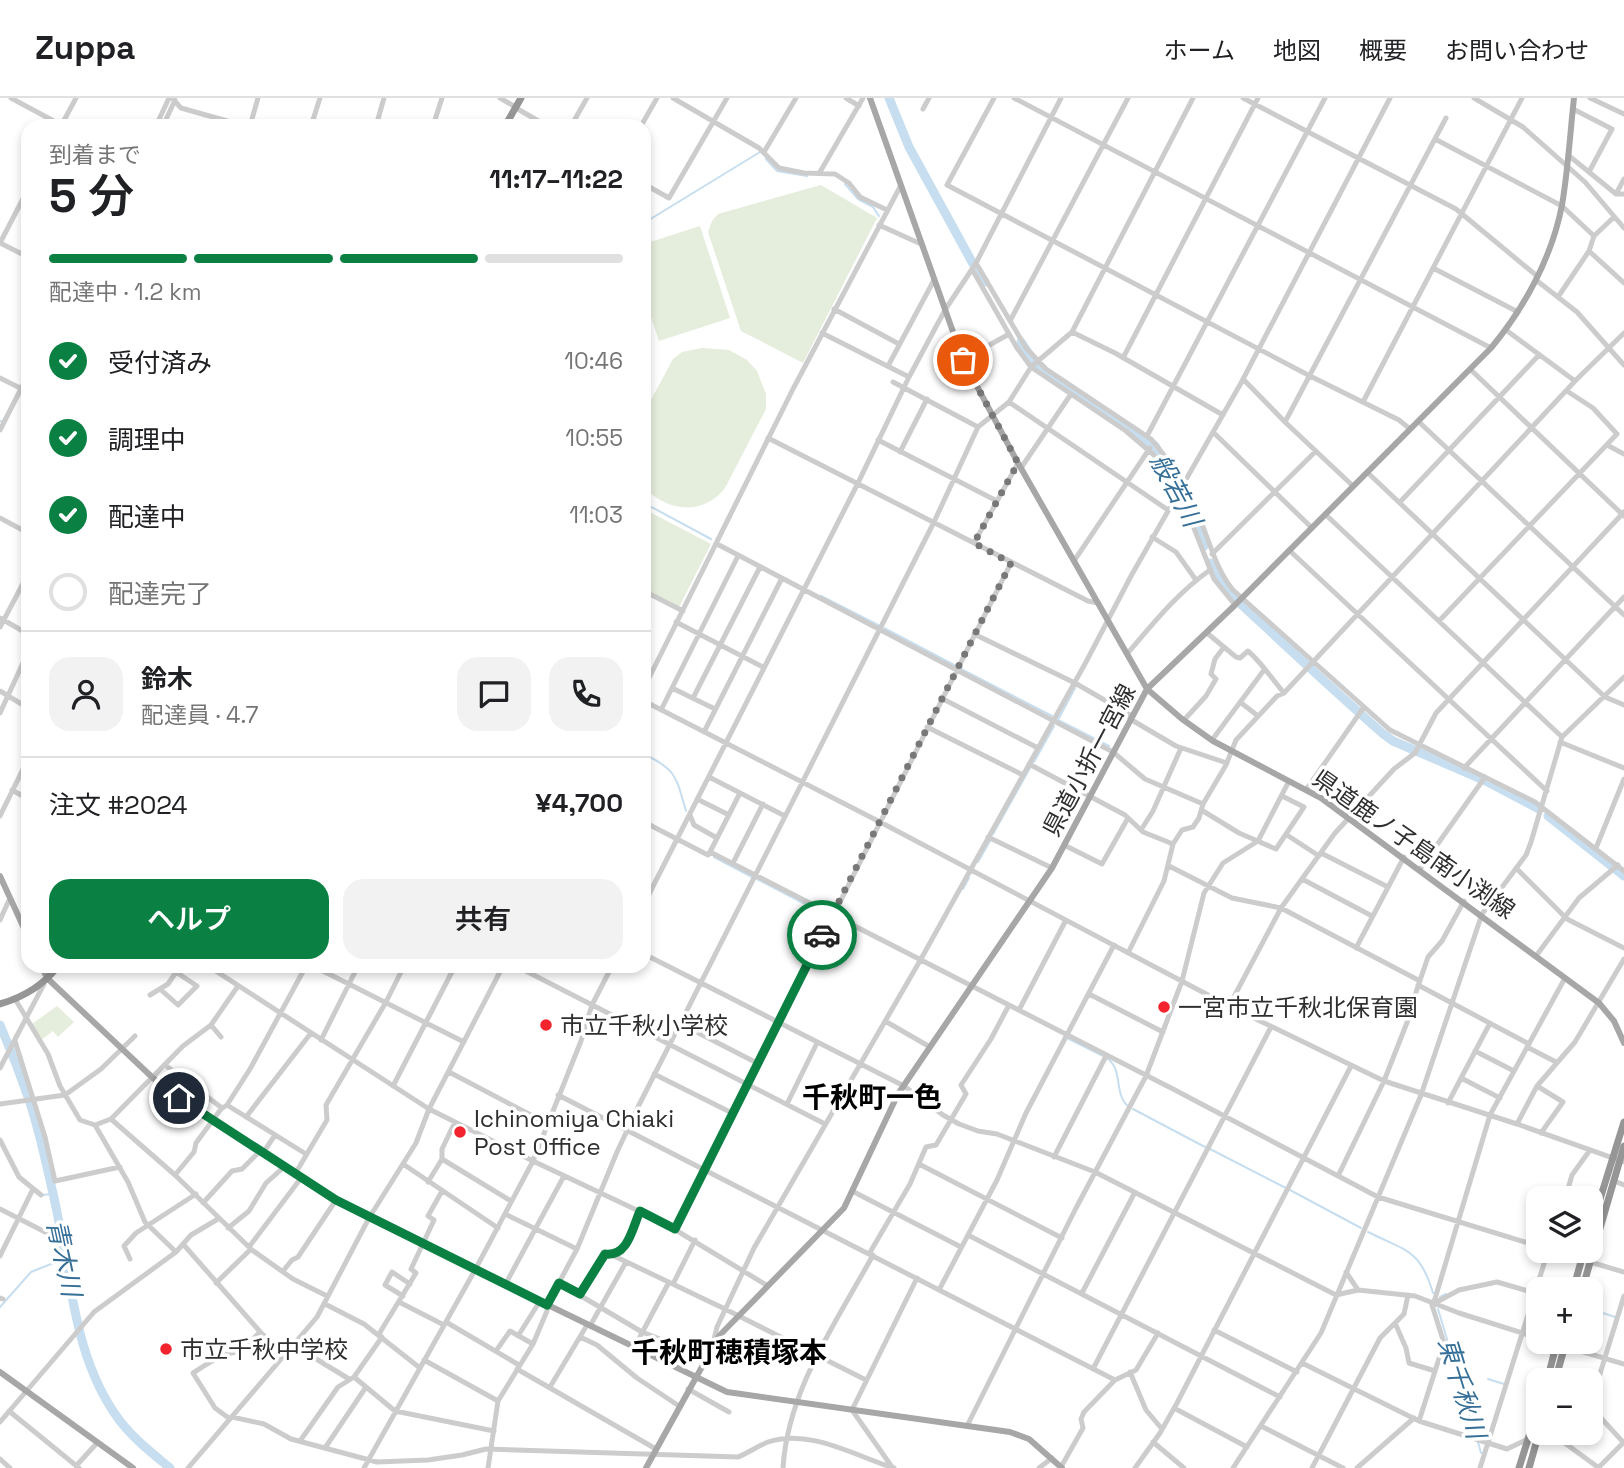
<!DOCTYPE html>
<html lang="ja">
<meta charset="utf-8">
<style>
:root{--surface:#fff;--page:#f2f2f2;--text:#202124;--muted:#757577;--line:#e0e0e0;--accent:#0b8043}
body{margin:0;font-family:"Space Grotesk","Noto Sans JP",sans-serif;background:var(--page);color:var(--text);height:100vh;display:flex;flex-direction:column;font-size:26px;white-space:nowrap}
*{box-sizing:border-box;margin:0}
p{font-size:23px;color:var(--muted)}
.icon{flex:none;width:38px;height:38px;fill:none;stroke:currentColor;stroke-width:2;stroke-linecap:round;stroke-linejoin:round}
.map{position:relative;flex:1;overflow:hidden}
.side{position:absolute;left:21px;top:21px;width:630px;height:854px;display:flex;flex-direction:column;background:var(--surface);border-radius:21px;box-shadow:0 4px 10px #0003}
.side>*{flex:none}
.fabs{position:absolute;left:1526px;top:1088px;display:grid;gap:14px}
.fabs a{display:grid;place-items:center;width:77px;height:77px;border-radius:14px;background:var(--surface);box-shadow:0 4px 10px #0003;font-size:35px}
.pin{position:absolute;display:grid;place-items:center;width:60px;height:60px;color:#fff;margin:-30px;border:4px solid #fff;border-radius:50%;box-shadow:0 2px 7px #0007}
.courier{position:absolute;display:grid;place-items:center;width:70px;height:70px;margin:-35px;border:5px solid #0b8043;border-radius:50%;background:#fff;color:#222;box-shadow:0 2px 9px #0007}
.headline em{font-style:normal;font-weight:600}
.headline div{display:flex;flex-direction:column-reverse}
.headline{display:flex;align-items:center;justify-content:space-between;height:119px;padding:0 28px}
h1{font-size:46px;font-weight:600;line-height:52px}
.bar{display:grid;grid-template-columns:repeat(4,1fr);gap:10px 7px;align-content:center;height:84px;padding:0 28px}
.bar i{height:9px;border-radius:5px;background:var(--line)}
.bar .active{background:var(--accent)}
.bar p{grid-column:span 4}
.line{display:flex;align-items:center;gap:18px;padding:0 28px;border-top:2px solid var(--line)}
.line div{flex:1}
.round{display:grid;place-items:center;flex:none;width:74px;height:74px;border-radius:21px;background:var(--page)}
ol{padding:0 28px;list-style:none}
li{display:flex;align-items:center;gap:21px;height:77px}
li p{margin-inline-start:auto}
li .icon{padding:7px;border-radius:50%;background:var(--accent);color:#fff;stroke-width:4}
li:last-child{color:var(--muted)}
li i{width:38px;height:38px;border:4px solid var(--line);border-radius:50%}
.cta{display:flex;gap:14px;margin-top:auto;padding:14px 28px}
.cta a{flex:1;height:80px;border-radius:21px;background:var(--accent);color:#fff;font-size:28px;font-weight:600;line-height:80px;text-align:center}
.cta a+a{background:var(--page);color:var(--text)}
header{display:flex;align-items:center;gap:42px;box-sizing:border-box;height:98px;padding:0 35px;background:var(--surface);border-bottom:2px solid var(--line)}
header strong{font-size:33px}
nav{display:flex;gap:38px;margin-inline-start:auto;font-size:24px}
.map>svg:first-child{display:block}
.green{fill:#e5eddc}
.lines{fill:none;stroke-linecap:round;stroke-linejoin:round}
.stream{stroke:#c6deef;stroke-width:2}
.river{stroke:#c6deef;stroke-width:9}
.minor{stroke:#ccc;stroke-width:5}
.major{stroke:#a7a7a7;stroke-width:6}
.highway{stroke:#969696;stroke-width:7}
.done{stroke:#787878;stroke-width:7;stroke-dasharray:0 12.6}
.route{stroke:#0b8043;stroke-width:9}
.poi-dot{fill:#f3242d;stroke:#fff;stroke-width:2.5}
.labels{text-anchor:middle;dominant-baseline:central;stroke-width:7;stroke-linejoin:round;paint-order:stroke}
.street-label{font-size:24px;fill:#2f2f2f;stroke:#fff}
.poi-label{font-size:24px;fill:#2f2f2f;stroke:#fff;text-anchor:start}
.water-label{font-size:26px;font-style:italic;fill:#366f98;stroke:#fff}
.quarter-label{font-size:28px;font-weight:bold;fill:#000;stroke:#fff}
</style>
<header>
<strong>Zuppa</strong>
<nav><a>ホーム</a><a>地図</a><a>概要</a><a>お問い合わせ</a></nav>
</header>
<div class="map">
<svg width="1624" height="1370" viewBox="0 0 1624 1370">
<rect width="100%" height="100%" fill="#fff"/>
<path class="green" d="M821,87L877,120L803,265L741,233L708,134L712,123L718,116Z
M700,128L730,220L659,243L644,198V146Z
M702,250L729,252L747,262L757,273L766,296V311L725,390C703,418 667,414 644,389V315L673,261L682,254Z
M644,411L711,446L679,509L644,490Z
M57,908L74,924L58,939L53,933L41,942L32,926Z"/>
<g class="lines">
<path class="stream" d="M766,61L777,73L807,78
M845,86L858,101L873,109L879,118
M644,125L760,54
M0,323H1
M644,405L711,441
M821,498L878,527
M884,530L956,568
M961,571L1052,618
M1075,590L1058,622L1109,648
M644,656C677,672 676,679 686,713
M1034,664L1054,628
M993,736L1030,670
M714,759L752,779
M978,764L990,743
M757,781L807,807
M963,791L969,780
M1069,941L1103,958
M1108,961C1123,972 1114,997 1128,1008
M1133,1011L1205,1049
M1210,1051L1286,1090
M1290,1092L1361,1130
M42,1097L52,1096
M1368,1134C1406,1153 1420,1151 1433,1195
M1440,1199L1446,1196
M0,1209L31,1174L56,1164
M1438,1211L1476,1339
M1591,1211L1615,1219
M1488,1281L1504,1286
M1478,1344L1481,1355"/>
<path class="river" d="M889,0L909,49L972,164L985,184
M1021,244L1035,265L1044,273L1155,348L1192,415L1204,448
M1210,465C1222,493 1248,512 1270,533C1307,568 1344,601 1382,635L1393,643L1486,683L1539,711
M1548,718L1624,778
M0,927C10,950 19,973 27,996C39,1029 46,1065 54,1100C71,1174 72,1260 120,1323C134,1341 152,1355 170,1370"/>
<path class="minor" d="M11,0L63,28
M172,0L181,10L245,28
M500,0L512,7
M673,0L759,50L779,70L804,75L835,76L849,85L860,99L887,112
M846,0L859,8
M994,0L947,87L1310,278L1399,322L1410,331
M1014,0L1491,250
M1243,0L1456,111L1537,178
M1474,0L1523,29L1585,84L1624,130
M1590,0L1624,16
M516,10L547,28
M923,11L929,0
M1573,11L1612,31L1589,74
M61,28L76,0
M156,28L169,0
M163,28L175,2
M250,28L258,0
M311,28L320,0
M376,28L384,0
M433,28L442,0
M571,28L587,0
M641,28L657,0
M1435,41L1562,108L1594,138
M764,54L796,0
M1568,57L1616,96H1624
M820,74L863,0
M644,86L669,100L727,0
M1616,96L1624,81
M879,127L921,146
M0,145L28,91
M0,145L28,159
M1589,153L1624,185
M976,165L1026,250L1046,271L1151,341C1170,363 1186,391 1198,417C1210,443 1215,470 1233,492L1390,632L1535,704L1624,773
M1433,170L1518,214
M972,171L1017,250L1031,269L1126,333L1154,357L1190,420L1214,481L1235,507
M1536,182L1577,214L1624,267
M1558,199L1589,153L1594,138L1614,119
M834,211L899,246
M1010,223L1128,0
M1506,232L1575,283
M1072,234L1115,255L1223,317
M822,235L909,279
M1123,260L1258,0
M963,262L1009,236
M888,268L934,182
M1470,271L1624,418
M0,280L28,294
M1243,281L1286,325L1353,388
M893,284L978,329
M1009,304L1168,412
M1363,304L1522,0
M1418,323L1624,517
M1285,324L1446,20
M0,332L28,277
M1213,334L1312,430
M1147,338L1325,0
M768,340L1088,503L1098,505
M878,342L997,403
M1607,347L1624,356
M900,354L927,301
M1021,370L1071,296
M1367,374L1605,599L1624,607
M1400,404L1539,257
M1325,416L1562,639
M0,420L28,435
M1152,439L1176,454L1196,482
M974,445L1018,365
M717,446L1113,654L1145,681L1203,706
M1289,452L1547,693
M1212,456L1316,353
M1074,463L1150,350
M644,493L683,513
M0,520L28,536
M1439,523L1617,336L1593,310L1567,293
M676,524L763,569
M0,529L28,476
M1207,535L1236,559L1240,560L1248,553C1262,565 1272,581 1284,595
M974,536L1075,585L1132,618
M1127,556C1153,526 1177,495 1210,472
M644,590L793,291L900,89
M672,590L715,611
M0,593L28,610
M693,600L760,469
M941,600L1038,650
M644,603L880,724L1229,908L1384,983L1517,1026L1624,1064
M1240,604L1258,618
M661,612L738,458
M0,615L28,554
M1130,621L1176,648L1227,665
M1184,622L1206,598L1216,581L1211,576L1215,561L1224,549
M927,629L1023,677
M704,634L782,480
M1212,642L1264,572
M1560,644L1624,670
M1029,666L1125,717L1143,734L1173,746
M1464,670L1624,499
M709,679L785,718
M12,692L28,701
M1306,692L1364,609
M697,701L729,717
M1203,713L1239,735L1276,751L1304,709L1282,698
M690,717L694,727L717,740
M0,718L28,661
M644,724L708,757L710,754L1173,991L1378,1099L1538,1148
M1141,732L1153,713L1181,650
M1287,737L1319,758
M988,739L1052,770
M1064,747L1102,766L1128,720
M1596,750L1624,681
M710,754L740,695
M1321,755L1388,789
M733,765L763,706
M1169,768L1232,800L1281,810L1420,883
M1516,770L1567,821L1624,850
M1420,771L1485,679
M1302,781L1372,818
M644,806L858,385L909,279L945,212L976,165L1061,0
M0,822L10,800
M1356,850L1404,759
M1128,855L1164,783L1173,746L1182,732L1193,729L1199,720L1203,706L1226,667L1236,642L1277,598L1284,595L1576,282L1624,235
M644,856L904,988L943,1017L959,1026L978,1033L997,1036L1095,1074L1336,1197L1358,1192L1415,1198L1459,1215L1538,1240
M1536,858L1579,800L1618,767
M208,868L429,1011L533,1063L664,1125L768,1188
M313,868L464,944
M516,868L825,1026
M1418,887L1529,946
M160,891L178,907L197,888L176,874
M1089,896L1163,934
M150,897L168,886L180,868
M15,901L48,956L60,988L80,1022L95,1027L111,1021L183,948L211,927L238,888
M1229,908L1281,810L1335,735L1394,671L1415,655L1436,615L1624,414
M1019,912L1066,822
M885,923L930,949
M679,925L757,965
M211,927L221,939
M321,942L358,868
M15,943L45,1039L55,1083L120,1069
M1527,949L1556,964
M1475,953L1514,973
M165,967L222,1010
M0,970L44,886
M449,974L548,1026
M654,976L732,1015
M1461,980L1500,1000
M393,988L455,868
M1537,988L1563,1004L1541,1035
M558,997L1115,1282
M1448,1005L1490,925
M0,1006L65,997L101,971L135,938
M787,1006L817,945
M227,1007L306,1056
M246,1019L311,935
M111,1021L175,1077L252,1152L293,1181L327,1198
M1517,1026L1537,988L1575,944L1624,861
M95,1027L128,1084L145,1124L176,1154
M0,1042L19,1079L41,1097
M263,1055L275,1037
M1054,1059L1106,958
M442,1061L511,1103
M403,1066L498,1130
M919,1066L1062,1140
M295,1076L327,1022L326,1007L386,904L404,868
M175,1077L194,1054L196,1045L221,1011L227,1007L250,971L306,868
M1338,1078L1384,983L1408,922L1414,900L1428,859L1442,843L1464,803
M1614,1083L1624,1087
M428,1084L442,1061V1051L455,1024
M852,1093L961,1149
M1565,1101L1572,1077L1590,1052
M203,1105L232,1073L242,1071L260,1053
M0,1111L49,1136
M505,1116L577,1151
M228,1130L249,1113L266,1085L284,1069
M675,1131L1011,465
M968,1137L1280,1299
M183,1146L262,1236L286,1256
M249,1149L301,1080
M1555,1153L1582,1161
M869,1156L910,1086L926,1049L936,1047L966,996L961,987L991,941L1009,907
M0,1158L33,1091
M614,1158L622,1154L640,1113
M130,1161L124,1148L136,1135L196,1096
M1590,1164L1624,1174
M283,1173L292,1162L298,1159L336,1102
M1346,1174L1358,1192
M216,1185L251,1151
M559,1185L642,1234L706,1259
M673,1186L695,1142
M505,1187L564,1078
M939,1192L997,1082L1026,1015L1114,847
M1082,1195L1135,1094
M580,1196L605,1156L612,1157L725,1211L866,1282
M403,1198L385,1187L392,1174L410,1186
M0,1200L3,1201
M399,1204L444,1227
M1434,1204L1490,1017L1565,880
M1435,1205L1459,1192L1497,1184L1535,1195
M325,1206L364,1226L420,1270
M446,1224L519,1267
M1395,1225L1406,1250L1409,1265L1435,1273
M590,1228L626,1164
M1214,1232L1297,1274
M379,1236L416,1175L411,1171L434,1122L428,1118L442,1093
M518,1238L540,1203
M580,1239L597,1247L637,1280L679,1308
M297,1244L313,1259L349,1281
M1550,1244L1624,1266
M713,1245L717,1229L754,1150L921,861L1086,564L1131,478L1241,285L1390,0
M634,1250L669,1184
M496,1253L510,1233L533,1246
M424,1262L498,1303
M1302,1265L1419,1323L1507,1351L1528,1341
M517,1271L656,1351
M1093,1271L1271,929
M1130,1274L1146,1312L1162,1331
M354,1279L395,1313L494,1333
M550,1289L587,1227
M688,1291L729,1314
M1591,1305L1624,1198
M1591,1309L1623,1344
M1174,1310L1247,1349
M9,1313L79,1370
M232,1319L264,1326L291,1341L377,1364L428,1362L462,1357L486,1351L738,1359C748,1355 758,1348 768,1344C809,1330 855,1358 894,1370
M230,1321L215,1310L193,1275C206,1267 223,1254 240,1254L260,1234
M1419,1323L1444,1245L1431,1204
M0,1324L94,1214L176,1154L191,1137L218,1121
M967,1328L1075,1112L1146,978L1182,883L1204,795L1223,765L1258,743L1289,683
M1261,1328L1343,1370
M1551,1335L1599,1370
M300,1343L338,1289L354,1279L382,1239
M1153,1344L1184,1370
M325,1350L366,1289
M0,1361L10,1370
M76,1368L97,1345
M892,1369L852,1312L917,1180
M1061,1369L1083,1330L1081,1321L1084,1314L1115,1282L1136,1272L1158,1235
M188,1370L317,1219L369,1120L416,1045L429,1011L503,868
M364,1370L475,1172L533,1063L581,943L592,907L612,868
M488,1370L498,1303L533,1246L547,1213V1207L577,1151L617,1054L638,1009L934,424L978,329L1009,304L1031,269L1072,234L1193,0
M783,1370C788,1291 836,1225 873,1157
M1039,1370L1052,1360
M1135,1370L1160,1335L1177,1305L1351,968
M1233,1370L1321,1235L1421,997L1482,816L1526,757L1531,744L1562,639L1624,579
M1312,1370L1380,1240L1404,1216L1408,1197
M1357,1370L1414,1320
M1480,1370L1548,1153
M1598,1370L1624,1344"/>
<path class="major" d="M870,0L963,262L1018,365L1147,591L1182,621L1213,643L1321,700L1599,905L1614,923L1624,945
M0,778L28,839
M41,868L48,881L153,980L179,1000L335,1102L369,1120L727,1294L1010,1334L1029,1341L1062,1370
M0,1274L133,1370
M646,1370L719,1238L844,1110L898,996L1052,770L1147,591L1235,507L1491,250C1525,209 1552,159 1562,107C1568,72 1570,36 1574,0"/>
<path class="highway" d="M505,28L521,0
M0,906C24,899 43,888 58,868
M1591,1130L1624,1024
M1573,1192L1584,1153
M1582,1192L1624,1048
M1547,1283L1557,1244
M1555,1283L1566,1244
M1519,1370L1538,1309
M1529,1370L1539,1335"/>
</g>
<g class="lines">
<path class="done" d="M822,837L1011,465L974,445L1018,365L963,262"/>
<path class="route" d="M179,1000L336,1102L547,1207L559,1185L580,1196L605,1156C628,1159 632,1131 640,1113L675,1131L822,837"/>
</g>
<g class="poi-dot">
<circle cx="1164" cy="909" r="7"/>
<circle cx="546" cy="927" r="7"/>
<circle cx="460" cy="1034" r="7"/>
<circle cx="166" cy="1251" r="7"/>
</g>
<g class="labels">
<g class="street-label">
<text transform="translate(1089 662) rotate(-62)">県道小折一宮線</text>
<text transform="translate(1414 746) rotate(35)">県道鹿ノ子島南小渕線</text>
</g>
<g class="poi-label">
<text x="1178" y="909">一宮市立千秋北保育園</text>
<text x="560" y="927">市立千秋小学校</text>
<text x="474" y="1020">Ichinomiya Chiaki<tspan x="474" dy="28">Post Office</tspan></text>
<text x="180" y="1251">市立千秋中学校</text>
</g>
<g class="water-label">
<text transform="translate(1176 392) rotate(62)">般若川</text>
<text transform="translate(64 1160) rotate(78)">青木川</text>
<text transform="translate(1462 1290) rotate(73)">東千秋川</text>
</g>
<g class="quarter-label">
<text x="872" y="999">千秋町一色</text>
<text x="729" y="1254">千秋町穂積塚本</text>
</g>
</g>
</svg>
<div class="fabs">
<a><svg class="icon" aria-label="layers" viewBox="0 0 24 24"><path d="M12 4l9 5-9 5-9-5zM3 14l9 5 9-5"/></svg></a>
<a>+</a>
<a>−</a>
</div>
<div class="pin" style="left:963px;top:262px;background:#ea580c"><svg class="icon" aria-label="bag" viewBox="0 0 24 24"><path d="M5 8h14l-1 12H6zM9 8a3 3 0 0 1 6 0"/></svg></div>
<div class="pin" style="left:179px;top:1000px;background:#1f2937"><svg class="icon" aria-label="home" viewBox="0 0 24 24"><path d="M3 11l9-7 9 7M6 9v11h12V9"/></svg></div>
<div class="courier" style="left:822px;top:837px"><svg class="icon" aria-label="car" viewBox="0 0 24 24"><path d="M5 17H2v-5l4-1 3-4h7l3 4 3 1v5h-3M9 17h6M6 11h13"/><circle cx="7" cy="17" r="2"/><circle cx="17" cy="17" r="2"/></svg></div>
<section class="side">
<div class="headline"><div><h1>5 分</h1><p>到着まで</p></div><em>11:17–11:22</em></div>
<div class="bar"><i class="active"></i><i class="active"></i><i class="active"></i><i></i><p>配達中 · 1.2 km</p></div>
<ol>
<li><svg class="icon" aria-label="check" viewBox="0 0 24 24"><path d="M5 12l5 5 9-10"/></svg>受付済み<p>10:46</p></li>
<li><svg class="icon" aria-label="check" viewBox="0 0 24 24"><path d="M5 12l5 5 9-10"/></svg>調理中<p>10:55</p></li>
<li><svg class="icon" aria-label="check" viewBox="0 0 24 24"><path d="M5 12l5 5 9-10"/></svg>配達中<p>11:03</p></li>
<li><i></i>配達完了</li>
</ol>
<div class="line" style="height:126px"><a class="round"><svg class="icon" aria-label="person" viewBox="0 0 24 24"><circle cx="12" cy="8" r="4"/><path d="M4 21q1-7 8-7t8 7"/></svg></a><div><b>鈴木</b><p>配達員 · 4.7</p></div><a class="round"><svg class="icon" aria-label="chat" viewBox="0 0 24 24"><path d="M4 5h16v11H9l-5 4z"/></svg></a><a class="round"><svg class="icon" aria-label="phone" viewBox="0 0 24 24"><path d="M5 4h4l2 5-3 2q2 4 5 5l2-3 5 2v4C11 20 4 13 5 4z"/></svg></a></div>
<div class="line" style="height:91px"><div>注文 #2024</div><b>¥4,700</b></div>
<div class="cta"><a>ヘルプ</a><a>共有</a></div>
</section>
</div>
